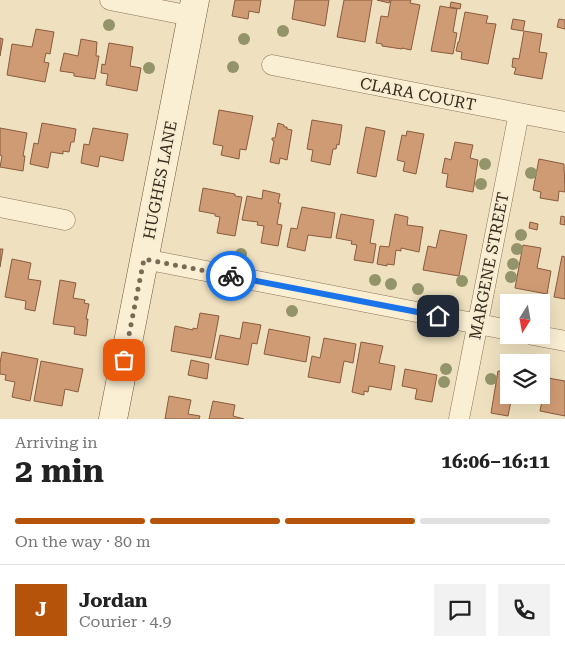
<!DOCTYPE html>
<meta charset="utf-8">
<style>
:root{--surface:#fff;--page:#f2f2f2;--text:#222;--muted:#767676;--line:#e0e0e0;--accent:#b45309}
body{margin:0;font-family:"Roboto Serif",serif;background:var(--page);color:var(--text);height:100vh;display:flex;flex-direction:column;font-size:19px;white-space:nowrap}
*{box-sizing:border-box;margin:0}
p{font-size:16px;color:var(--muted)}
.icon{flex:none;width:28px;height:28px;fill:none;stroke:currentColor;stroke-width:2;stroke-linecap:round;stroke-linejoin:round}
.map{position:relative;height:419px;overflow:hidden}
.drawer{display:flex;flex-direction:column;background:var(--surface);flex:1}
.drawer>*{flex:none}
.needle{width:32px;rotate:191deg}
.controls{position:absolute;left:500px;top:294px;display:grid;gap:10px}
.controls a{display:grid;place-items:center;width:50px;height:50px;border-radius:0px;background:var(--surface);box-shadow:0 5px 20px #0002;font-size:25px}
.pin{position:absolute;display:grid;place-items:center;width:42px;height:42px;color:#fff;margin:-21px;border-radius:10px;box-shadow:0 2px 8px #0006}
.courier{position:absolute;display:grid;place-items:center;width:50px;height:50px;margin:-25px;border:4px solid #1a73e8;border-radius:50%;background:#fff;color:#222;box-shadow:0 1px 6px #0007}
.summary em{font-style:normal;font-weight:700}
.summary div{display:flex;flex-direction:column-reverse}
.summary{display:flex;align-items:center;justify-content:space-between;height:85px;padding:0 15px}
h1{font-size:32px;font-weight:700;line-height:38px}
.bar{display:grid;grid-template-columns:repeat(4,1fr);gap:8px 5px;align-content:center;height:60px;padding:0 15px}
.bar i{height:6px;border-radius:4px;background:var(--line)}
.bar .active{background:var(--accent)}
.bar p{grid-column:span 4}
.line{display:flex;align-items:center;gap:12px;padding:0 15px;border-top:1px solid var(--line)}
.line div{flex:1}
.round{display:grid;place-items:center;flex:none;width:52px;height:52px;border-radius:0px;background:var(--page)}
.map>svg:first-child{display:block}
.building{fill:#cf9b74;stroke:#895b3c}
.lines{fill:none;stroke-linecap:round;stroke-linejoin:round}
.street-casing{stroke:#897257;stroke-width:21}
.secondary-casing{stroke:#6b533b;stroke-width:29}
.street{stroke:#faefd3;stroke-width:20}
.secondary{stroke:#faefd3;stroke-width:28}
.tree{fill:#939469}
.done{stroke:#786a55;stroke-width:5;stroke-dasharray:0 9}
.route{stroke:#1a73e8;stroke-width:6}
.labels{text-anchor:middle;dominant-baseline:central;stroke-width:4.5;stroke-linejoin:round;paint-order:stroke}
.street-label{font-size:16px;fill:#382a1c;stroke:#f6ecd0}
</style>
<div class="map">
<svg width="565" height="419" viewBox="0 0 565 419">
<rect width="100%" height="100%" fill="#efe1c0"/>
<path class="building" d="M235,0H261L259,13L249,11L248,19L232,16Z
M295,0H329L325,26L292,19Z
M344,0H372L365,42L337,37Z
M377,0H390L389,3Z
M391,0H411L410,3L420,5L411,50L402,48V49L382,46V44L376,43L381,16L388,17Z
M451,2L461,4L460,9L450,7Z
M440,6L457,9L453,32L457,33L453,54L431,51Z
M465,12L488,16L486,23L496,24L488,64L461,59L462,52L456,51L458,42H459Z
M513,19L525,21L523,31L511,29Z
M559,19L565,20V29L557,27Z
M36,29L54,32L50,54L46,53L44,62L49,63L45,82L7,75L12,44L32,47Z
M524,31L542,34L539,52L547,53L542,79L514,74L516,68L512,67L513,58L519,59Z
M0,38L3,39L0,56Z
M81,39L97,42L96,56H99L95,79L74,76V73L60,71L64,53L78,56Z
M109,43L133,47L130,66L141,68L137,91L106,85L108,74L101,73L102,64L105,65Z
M219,110L253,116L246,150L240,149L239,159L221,155L223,146L213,144Z
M312,120L342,125L339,145L337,144L336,149H333L330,165L311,161L313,150L307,149Z
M42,123L76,129L74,142H71L69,152L63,151V154L51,152L48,168L30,164L34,143L38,144Z
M278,123L284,125V127H287V129L292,130L287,160L280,158L279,164L270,162L274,141L272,140V138H275Z
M366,127L385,131L376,177L357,173Z
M0,128L27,133L23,156H25L23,171L0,167L2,156L0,155Z
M93,128L128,134L123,161L100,156L98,167L81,163L84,144L89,145Z
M407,131L424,134L416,174L403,171L405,162L397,160L402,135L406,136Z
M455,142L473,145L470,158L478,160L473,192L446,187L448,174L442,173L445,158L451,160Z
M539,159L564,164L565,192L559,191L558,201L540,198L541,192L533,190Z
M203,188L235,194V196L242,197L235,236L217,233L220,217L215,216V214L199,211Z
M263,190L280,194L278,203H281L277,224L282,225L278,246L261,243L264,226L257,225L258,222L242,220L247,196L262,199Z
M302,207L335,213L331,238L308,235L305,251L287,247L291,228L297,229Z
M341,214L374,220L370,243L376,244L373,263L354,260L357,245L351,244L352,241L336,238Z
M395,214L408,217L407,225L423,227L419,252L401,248V251L396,250L394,265L387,264V266L377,264L380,246L389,247Z
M561,216L565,217V225L560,224Z
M530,222L538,224L537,230L529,228Z
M440,230L467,235L459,276L423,270L428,246L436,248Z
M523,245L541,248L537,268L551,271L547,294L515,288Z
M0,249H3L0,267Z
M562,256L565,257V299L554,297Z
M12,259L31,263L28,279L41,281L35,311L25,309L26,301L5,297Z
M60,280L76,283L73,298L85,300L84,303L89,304L86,319H88L86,336L74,334L75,327L53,324Z
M200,313L219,316L211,358L171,351L175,326L193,330V328L197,329Z
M243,322L261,325L257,344L252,343L248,365L215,359L220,335L240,339Z
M269,329L310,337L306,362L264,354Z
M324,338L356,344L353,363L344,361L340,383L308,377L312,356L320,358Z
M361,342L383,346L379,363L395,366L391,390L369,386L368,392L364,391V395L352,392Z
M2,352L38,359L30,401L12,397L15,382L5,380L6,375L0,374V363Z
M191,360L209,364L207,379L188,375Z
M41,361L83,369L78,392L65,389L62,406L34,401Z
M405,369L437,375L432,402L415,399L417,389L402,386Z
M498,371L509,372V395H527V399L512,396L508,416L491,413Z
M548,378L565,381V416L540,411L544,390H546Z
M169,396L191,400L188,414L200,416L199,419H165Z
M213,401L235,405L233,416L244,419H209Z"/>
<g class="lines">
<g class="street-casing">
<path id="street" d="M110,0L191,16
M272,65L565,122
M0,207L65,220
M144,259L509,330
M533,335L565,341
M459,419L519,113"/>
</g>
<g class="secondary-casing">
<path id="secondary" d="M113,419L195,0"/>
</g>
<use href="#street" class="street"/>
<use href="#secondary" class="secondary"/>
</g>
<g class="tree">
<circle cx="109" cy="25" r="6"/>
<circle cx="283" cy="31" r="6"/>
<circle cx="244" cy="39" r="6"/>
<circle cx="233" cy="67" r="6"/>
<circle cx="149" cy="68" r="6"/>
<circle cx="485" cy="164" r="6"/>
<circle cx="531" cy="173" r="6"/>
<circle cx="481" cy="184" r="6"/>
<circle cx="521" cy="235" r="6"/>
<circle cx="517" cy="249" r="6"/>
<circle cx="241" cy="254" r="6"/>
<circle cx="513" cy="264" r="6"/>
<circle cx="511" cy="277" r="6"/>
<circle cx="375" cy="280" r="6"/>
<circle cx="462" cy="281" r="6"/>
<circle cx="391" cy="284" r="6"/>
<circle cx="418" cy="289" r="6"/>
<circle cx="292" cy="311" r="6"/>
<circle cx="446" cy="369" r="6"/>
<circle cx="491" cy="379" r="6"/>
<circle cx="444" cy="382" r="6"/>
</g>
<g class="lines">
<path class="done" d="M124,360L144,259L231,276"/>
<path class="route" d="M231,276L438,316"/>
</g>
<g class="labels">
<g class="street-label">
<text transform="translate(418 94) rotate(11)">CLARA COURT</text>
<text transform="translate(160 180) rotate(-79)">HUGHES LANE</text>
<text transform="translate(489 266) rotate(-79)">MARGENE STREET</text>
</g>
</g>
</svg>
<div class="controls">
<a><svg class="needle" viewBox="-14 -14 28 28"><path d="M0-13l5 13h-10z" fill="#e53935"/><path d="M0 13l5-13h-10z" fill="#767676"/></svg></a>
<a><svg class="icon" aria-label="layers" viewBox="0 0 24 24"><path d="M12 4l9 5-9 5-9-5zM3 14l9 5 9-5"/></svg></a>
</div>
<div class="pin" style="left:124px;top:360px;background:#ea580c"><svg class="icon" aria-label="bag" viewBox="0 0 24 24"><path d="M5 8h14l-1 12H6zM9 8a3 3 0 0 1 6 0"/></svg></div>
<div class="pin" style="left:438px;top:316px;background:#1f2937"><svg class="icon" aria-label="home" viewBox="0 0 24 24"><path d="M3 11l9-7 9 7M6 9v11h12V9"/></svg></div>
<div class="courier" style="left:231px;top:276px"><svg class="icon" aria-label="bike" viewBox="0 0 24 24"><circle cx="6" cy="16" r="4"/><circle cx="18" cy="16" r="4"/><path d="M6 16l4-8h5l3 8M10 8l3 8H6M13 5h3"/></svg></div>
</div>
<section class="drawer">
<div class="summary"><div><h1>2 min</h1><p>Arriving in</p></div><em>16:06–16:11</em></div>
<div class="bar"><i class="active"></i><i class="active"></i><i class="active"></i><i></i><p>On the way · 80 m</p></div>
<div class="line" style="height:90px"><b class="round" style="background:var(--accent);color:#fff">J</b><div><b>Jordan</b><p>Courier · 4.9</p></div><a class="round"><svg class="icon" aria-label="chat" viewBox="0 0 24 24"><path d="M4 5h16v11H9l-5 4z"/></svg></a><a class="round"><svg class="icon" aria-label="phone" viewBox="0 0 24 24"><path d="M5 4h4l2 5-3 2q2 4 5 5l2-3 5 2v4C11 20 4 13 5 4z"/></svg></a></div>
</section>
